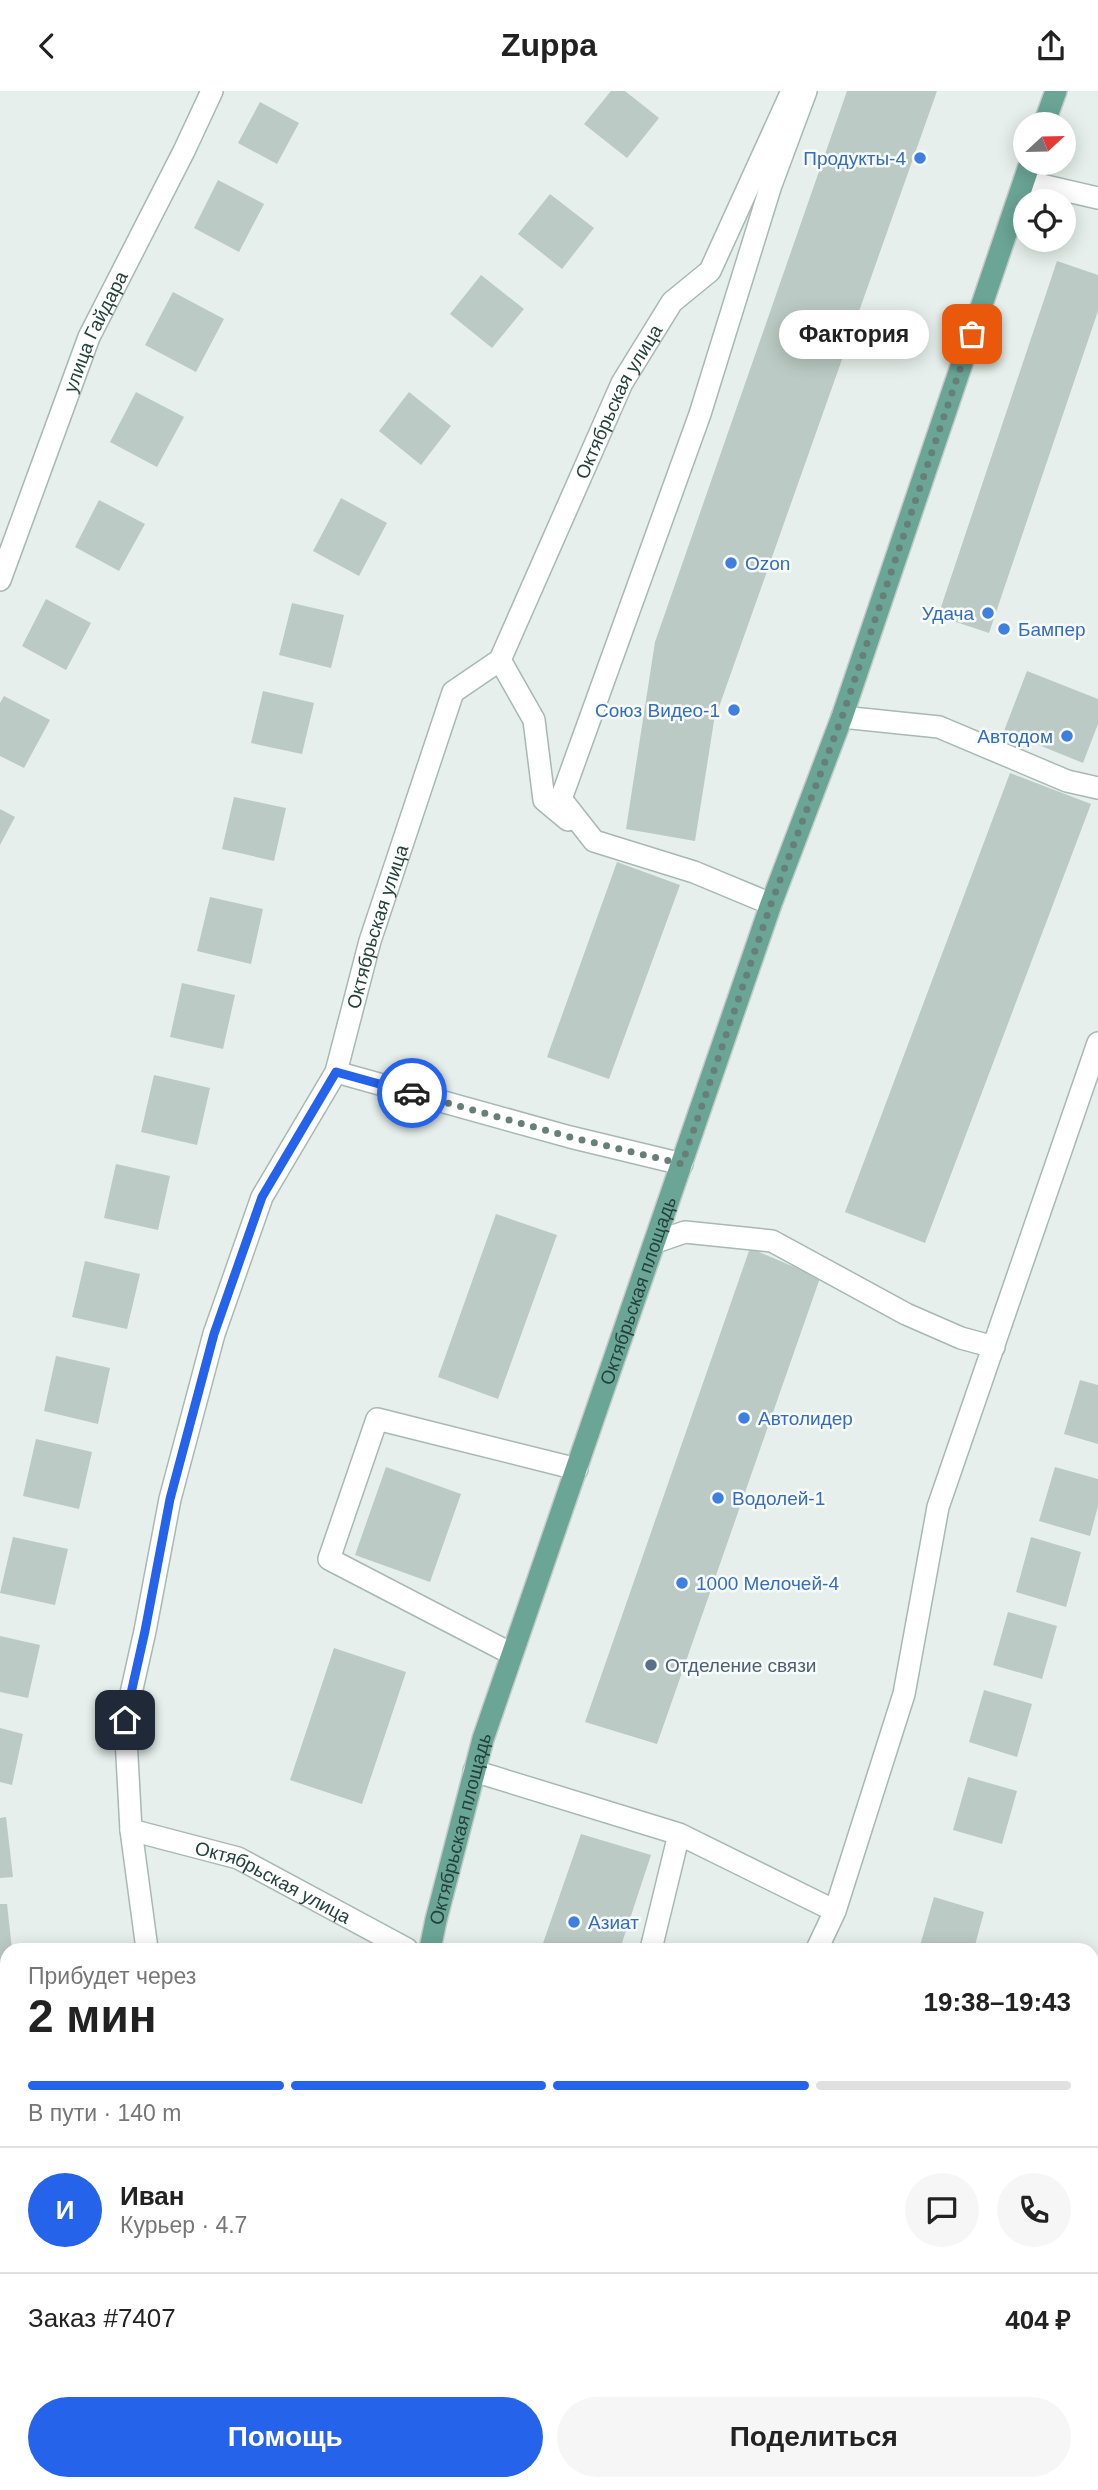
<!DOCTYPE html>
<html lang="ru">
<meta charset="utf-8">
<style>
:root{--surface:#fff;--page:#f6f6f6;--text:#222;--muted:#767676;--line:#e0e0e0;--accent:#2563eb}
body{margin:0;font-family:Arial,sans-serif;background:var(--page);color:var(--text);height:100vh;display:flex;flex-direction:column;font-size:26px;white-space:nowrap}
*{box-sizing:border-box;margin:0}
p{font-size:23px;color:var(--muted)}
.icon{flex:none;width:38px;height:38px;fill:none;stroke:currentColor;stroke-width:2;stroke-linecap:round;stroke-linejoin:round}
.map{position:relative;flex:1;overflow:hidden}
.drawer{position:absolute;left:0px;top:1852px;width:1099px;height:548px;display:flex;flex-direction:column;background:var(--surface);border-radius:21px 21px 0 0;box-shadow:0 4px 18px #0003}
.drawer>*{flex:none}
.needle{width:46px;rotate:68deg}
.controls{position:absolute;left:1013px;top:21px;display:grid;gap:14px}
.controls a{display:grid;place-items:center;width:63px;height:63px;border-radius:50%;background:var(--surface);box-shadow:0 4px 18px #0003;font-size:35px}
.pin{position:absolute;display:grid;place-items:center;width:60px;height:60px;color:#fff;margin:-30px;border-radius:14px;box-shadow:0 4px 10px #0006}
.courier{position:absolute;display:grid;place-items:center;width:70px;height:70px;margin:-35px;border:5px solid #2563eb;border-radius:50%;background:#fff;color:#222;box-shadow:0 2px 9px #0007}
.bubble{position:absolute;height:49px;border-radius:24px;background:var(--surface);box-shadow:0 4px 18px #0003;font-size:23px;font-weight:800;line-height:49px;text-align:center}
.overview em{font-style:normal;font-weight:800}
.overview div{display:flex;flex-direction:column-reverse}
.overview{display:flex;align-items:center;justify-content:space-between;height:119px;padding:0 28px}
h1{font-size:46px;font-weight:800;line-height:52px}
.bar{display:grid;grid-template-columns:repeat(4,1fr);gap:10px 7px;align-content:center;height:84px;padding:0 28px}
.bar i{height:9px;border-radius:5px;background:var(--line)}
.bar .selected{background:var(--accent)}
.bar p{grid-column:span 4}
.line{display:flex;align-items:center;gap:18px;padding:0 28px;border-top:2px solid var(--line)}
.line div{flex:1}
.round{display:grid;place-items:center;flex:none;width:74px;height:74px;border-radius:37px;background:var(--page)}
.cta{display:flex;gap:14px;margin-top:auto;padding:14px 28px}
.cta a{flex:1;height:80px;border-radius:42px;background:var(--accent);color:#fff;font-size:28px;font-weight:800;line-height:80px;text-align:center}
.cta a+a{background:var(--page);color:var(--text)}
header{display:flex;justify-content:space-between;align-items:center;height:91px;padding:0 28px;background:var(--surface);font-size:32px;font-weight:800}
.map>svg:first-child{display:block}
.building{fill:#bbcac4}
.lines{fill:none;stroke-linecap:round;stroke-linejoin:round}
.service-casing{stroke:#a8b8b2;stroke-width:24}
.minor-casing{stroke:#a8b8b2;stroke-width:24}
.primary-casing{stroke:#c2cac8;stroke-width:24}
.service{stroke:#fff;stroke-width:21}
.minor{stroke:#fff;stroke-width:21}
.primary{stroke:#6aa596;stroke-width:21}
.done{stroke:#687f78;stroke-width:7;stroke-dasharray:0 12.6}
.route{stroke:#2563eb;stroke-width:9}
.shop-dot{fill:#3f7fe0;stroke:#f7fbf9;stroke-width:2.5}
.service-dot{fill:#5c6f8a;stroke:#f7fbf9;stroke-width:2.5}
.labels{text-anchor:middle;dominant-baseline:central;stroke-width:5;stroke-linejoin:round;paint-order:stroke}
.shop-label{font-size:19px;fill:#366cbe;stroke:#f7fbf9;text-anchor:start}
.street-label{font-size:19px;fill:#24423a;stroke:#f7fbf9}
.service-label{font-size:19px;fill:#4e5e75;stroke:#f7fbf9;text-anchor:start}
</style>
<header><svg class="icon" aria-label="back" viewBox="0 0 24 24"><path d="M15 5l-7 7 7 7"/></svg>Zuppa<svg class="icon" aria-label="share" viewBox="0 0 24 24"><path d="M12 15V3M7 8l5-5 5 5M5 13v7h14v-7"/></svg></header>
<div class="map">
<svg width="1098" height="2399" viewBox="0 0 1098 2399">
<rect width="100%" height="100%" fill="#e6efeb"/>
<path class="building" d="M611,0H625L659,27L627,67L584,33Z
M847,0H937L714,630L695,750L626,738L655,551Z
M260,11L299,32L277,73L238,52Z
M218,89L264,113L239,161L194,137Z
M550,103L594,137L562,178L518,143Z
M1057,170L1098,184V220L989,542L938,525Z
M481,184L524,218L492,257L450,223Z
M173,201L224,228L196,281L145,254Z
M136,301L184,326L157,376L110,351Z
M409,301L451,335L421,374L379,340Z
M341,407L387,432L359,485L313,460Z
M99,409L145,433L119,480L75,456Z
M46,508L91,532L66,579L22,555Z
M292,512L344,524L331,577L279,564Z
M1027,580L1098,608V633L1083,672L1004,640Z
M263,600L314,612L302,663L251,652Z
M4,605L50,629L24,677L0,665V612Z
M1010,682L1091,713L925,1152L845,1121Z
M234,706L286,717L274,770L222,758Z
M0,718L15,726L0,754Z
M617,771L680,794L609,988L547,966Z
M210,806L263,818L251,873L197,860Z
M182,892L235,904L223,958L170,946Z
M154,984L210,997L197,1054L141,1041Z
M116,1073L170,1085L158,1139L104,1127Z
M496,1123L557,1144L498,1308L438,1286Z
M750,1157L820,1187L657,1653L585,1631Z
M85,1170L140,1183L127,1238L72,1226Z
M56,1265L110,1277L98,1333L44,1320Z
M1080,1289L1098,1294V1353L1064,1343Z
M36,1348L92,1361L79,1418L23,1405Z
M386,1376L461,1403L430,1491L355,1464Z
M1055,1376L1098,1388V1415L1090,1445L1039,1430Z
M13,1446L68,1458L55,1514L0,1502Z
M1031,1446L1081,1461L1066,1516L1016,1501Z
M1008,1521L1057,1535L1042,1588L993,1574Z
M0,1545L40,1554L28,1607L0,1601Z
M334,1557L406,1581L362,1713L290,1689Z
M984,1599L1032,1613L1017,1666L969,1651Z
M0,1637L23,1643L12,1694L0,1691Z
M968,1686L1017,1700L1002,1753L953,1739Z
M6,1726L13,1786L0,1787V1727Z
M581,1743L651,1764L620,1858H541Z
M934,1806L984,1821L974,1858H919Z
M0,1813H7L12,1858H7V1872L0,1873Z
M7,1909V1965L0,1967V1910Z
M1098,2027V2069L1092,2067V2043Z
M7,2231V2297L0,2299V2232Z
M328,2392H476L478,2399H315L314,2395Z"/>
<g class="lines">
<g class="service-casing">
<path id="service" d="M500,569L534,629L544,709L568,729
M842,626L939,636L1067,690L1098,697
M771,813L694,781L594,750L561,708L700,323L771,94L806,0
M336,981L570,1046L682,1073
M656,1151L685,1141L772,1150L906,1223L961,1247L994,1256
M512,1563L329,1468L377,1328L577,1378
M474,1680L679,1743L835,1820
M651,1858L679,1743
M817,1858L835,1820L904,1603L938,1416L1098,952
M641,2399L644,2392"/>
</g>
<g class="minor-casing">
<g id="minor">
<path d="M1024,90L1098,107"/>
<path id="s1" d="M0,489L89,246L184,60L212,0"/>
<path id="s2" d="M131,1739L238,1767L407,1858"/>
<path id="s3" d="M147,1858L131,1739L125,1629L145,1540L170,1408L214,1243L262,1106L336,981L370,850L453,601L500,569L622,292L672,211L710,180L792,0"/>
<path d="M0,2390H7"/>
<path d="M42,2392L78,2395L99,2392"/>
<path d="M242,2392L244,2399"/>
</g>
</g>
<g class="primary-casing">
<g id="primary">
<path d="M1044,33L1056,0"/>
<path id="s4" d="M430,1858L436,1829L483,1648L771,813L842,626L1030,72"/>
<path d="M564,2392L568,2399"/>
</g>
</g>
<use href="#service" class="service"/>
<use href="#minor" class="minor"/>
<use href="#primary" class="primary"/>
</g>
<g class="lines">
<path class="done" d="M412,1002L570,1046L682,1073L771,813L842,626L972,243"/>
<path class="route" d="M125,1629L145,1540L170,1408L214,1243L262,1106L336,981L412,1002"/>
</g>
<g class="shop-dot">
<circle cx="920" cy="67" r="7"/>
<circle cx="731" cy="472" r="7"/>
<circle cx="988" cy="522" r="7"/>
<circle cx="1004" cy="538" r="7"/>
<circle cx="734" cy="619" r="7"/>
<circle cx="1067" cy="645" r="7"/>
<circle cx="744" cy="1327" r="7"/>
<circle cx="718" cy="1407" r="7"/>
<circle cx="682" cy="1492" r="7"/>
<circle cx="574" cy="1831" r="7"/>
</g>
<circle class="service-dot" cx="651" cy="1574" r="7"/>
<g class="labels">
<g class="shop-label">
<text x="906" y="67" text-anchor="end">Продукты-4</text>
<text x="745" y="472">Ozon</text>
<text x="974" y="522" text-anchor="end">Удача</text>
<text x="1018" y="538">Бампер</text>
<text x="720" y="619" text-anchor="end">Союз Видео-1</text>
<text x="1053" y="645" text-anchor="end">Автодом</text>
<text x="758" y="1327">Автолидер</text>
<text x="732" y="1407">Водолей-1</text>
<text x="696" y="1492">1000 Мелочей-4</text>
<text x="588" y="1831">Азиат</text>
</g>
<g class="street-label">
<text stroke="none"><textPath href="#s1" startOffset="266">улица Гайдара</textPath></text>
<text stroke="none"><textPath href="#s3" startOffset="1656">Октябрьская улица</textPath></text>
<text stroke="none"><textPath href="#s3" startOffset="1068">Октябрьская улица</textPath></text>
<text stroke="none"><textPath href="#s4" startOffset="691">Октябрьская площадь</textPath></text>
<text stroke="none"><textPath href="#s4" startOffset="124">Октябрьская площадь</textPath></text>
<text stroke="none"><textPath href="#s2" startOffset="152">Октябрьская улица</textPath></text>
</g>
<g class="service-label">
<text x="665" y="1574">Отделение связи</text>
</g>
</g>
</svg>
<div class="controls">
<a><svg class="needle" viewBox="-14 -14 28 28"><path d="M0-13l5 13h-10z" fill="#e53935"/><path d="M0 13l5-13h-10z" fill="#767676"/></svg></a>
<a><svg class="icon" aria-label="locate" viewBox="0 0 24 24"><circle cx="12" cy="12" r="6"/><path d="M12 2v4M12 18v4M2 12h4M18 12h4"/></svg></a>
</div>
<div class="pin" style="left:972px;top:243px;background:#ea580c"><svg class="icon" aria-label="bag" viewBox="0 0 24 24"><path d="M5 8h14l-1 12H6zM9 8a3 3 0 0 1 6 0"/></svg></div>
<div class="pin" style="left:125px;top:1629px;background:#1f2937"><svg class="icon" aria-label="home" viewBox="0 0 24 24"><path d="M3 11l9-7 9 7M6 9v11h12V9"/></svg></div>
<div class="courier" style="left:412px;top:1002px"><svg class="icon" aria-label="car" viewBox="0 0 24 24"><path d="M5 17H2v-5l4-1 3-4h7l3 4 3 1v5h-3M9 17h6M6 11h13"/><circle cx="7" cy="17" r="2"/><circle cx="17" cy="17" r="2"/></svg></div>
<div class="bubble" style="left:779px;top:219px;width:150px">Фактория</div>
<section class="drawer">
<div class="overview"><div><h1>2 мин</h1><p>Прибудет через</p></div><em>19:38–19:43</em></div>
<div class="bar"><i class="selected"></i><i class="selected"></i><i class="selected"></i><i></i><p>В пути · 140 m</p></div>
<div class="line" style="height:126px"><b class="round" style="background:var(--accent);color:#fff">И</b><div><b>Иван</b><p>Курьер · 4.7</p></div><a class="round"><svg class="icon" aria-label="chat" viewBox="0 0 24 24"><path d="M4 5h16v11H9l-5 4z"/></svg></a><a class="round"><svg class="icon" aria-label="phone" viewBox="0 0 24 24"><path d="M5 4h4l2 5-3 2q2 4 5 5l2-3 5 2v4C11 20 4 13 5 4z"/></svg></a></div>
<div class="line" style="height:91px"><div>Заказ #7407</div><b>404 ₽</b></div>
<div class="cta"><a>Помощь</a><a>Поделиться</a></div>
</section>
</div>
